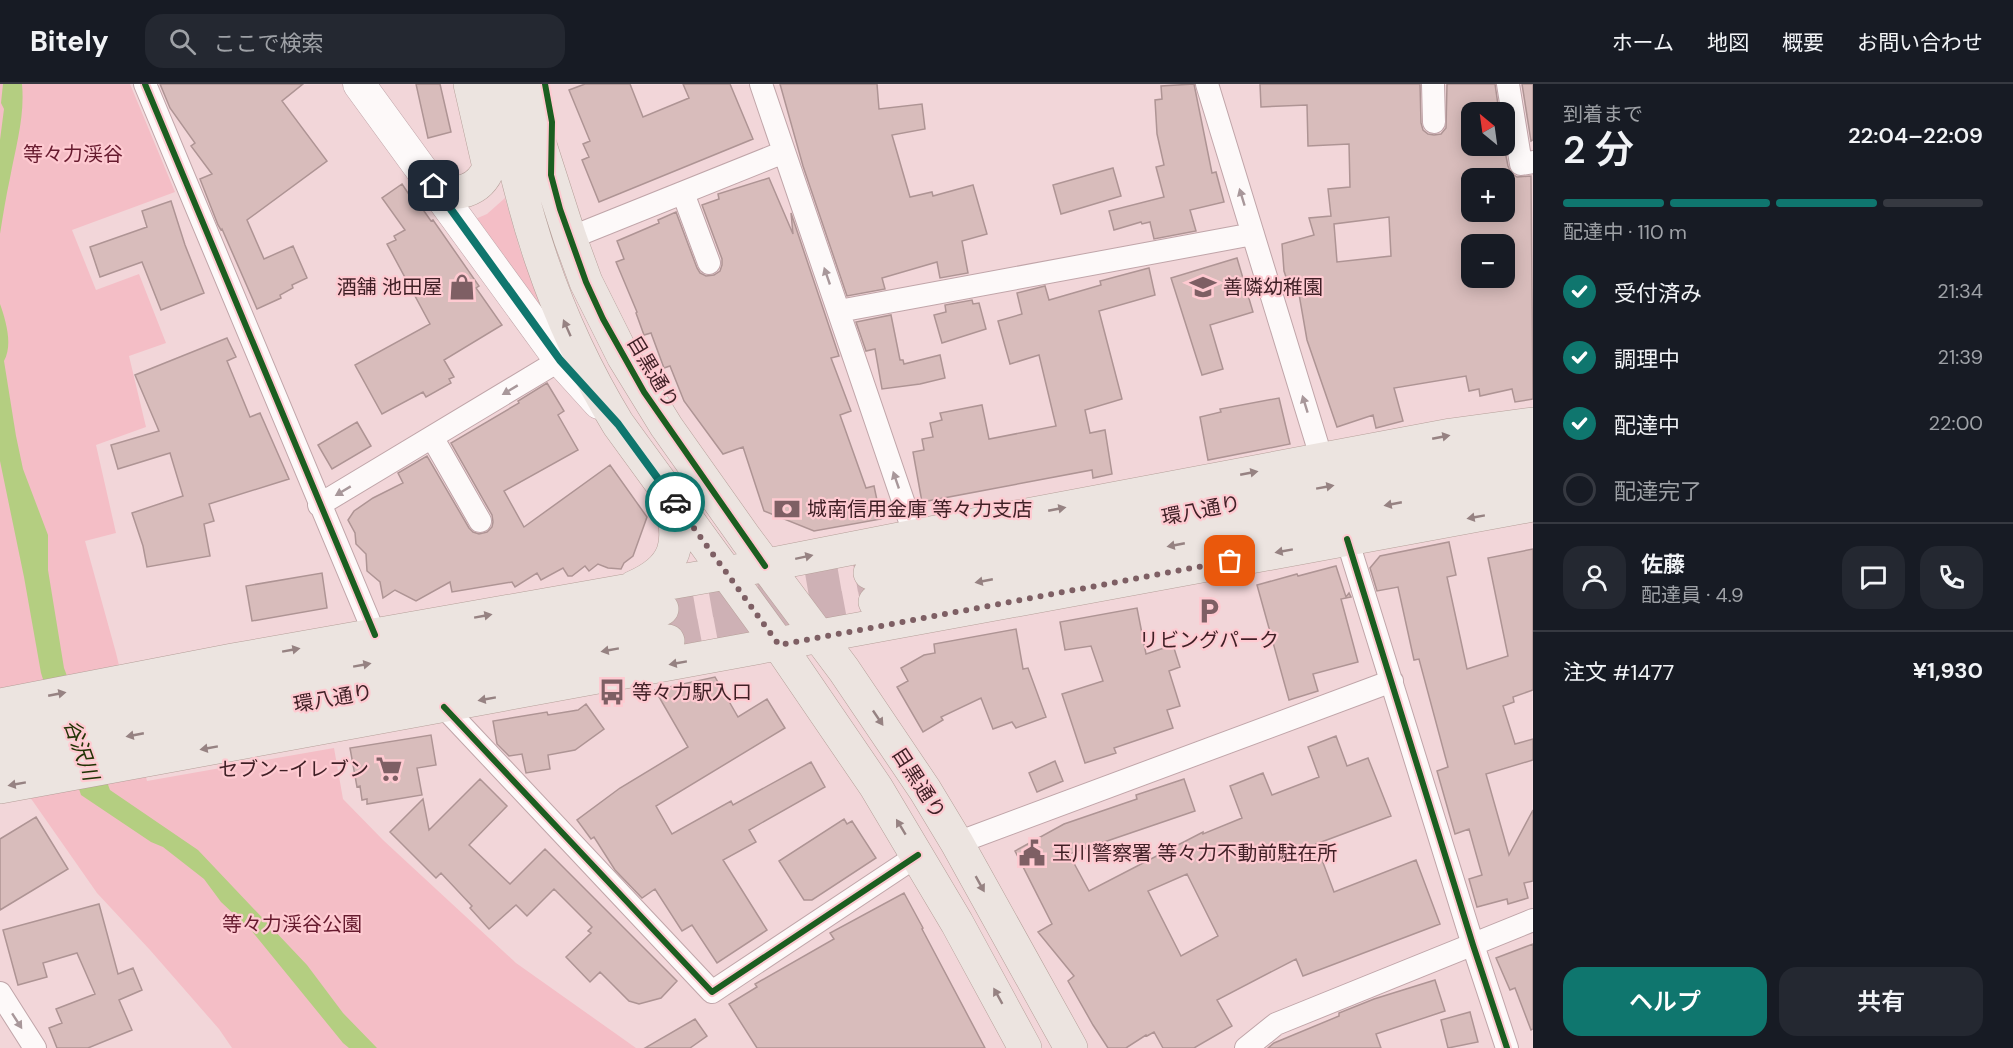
<!DOCTYPE html>
<html lang="ja">
<meta charset="utf-8">
<style>
:root{--surface:#171b24;--page:#242831;--text:#f1f3f6;--muted:#9ea1a6;--line:#363941;--accent:#0f766e}
body{margin:0;font-family:"DM Sans","Noto Sans JP",sans-serif;background:var(--page);color:var(--text);height:100vh;display:flex;flex-direction:column;font-size:22px;white-space:nowrap}
*{box-sizing:border-box;margin:0}
p{font-size:20px;color:var(--muted)}
.icon{flex:none;width:33px;height:33px;fill:none;stroke:currentColor;stroke-width:2;stroke-linecap:round;stroke-linejoin:round}
.map{position:relative;flex:1;overflow:hidden}
.panel{display:flex;flex-direction:column;background:var(--surface);width:480px}
.panel>*{flex:none}
.needle{width:39px;rotate:331deg}
.fabs{position:absolute;left:1461px;top:18px;display:grid;gap:12px}
.fabs a{display:grid;place-items:center;width:54px;height:54px;border-radius:12px;background:var(--surface);box-shadow:0 3px 15px #0003;font-size:30px}
.pin{position:absolute;display:grid;place-items:center;width:51px;height:51px;color:#fff;margin:-26px;border-radius:12px;box-shadow:0 3px 9px #0006}
.courier{position:absolute;display:grid;place-items:center;width:60px;height:60px;margin:-30px;border:4px solid #0f766e;border-radius:50%;background:#fff;color:#222;box-shadow:0 2px 8px #0007}
.overview em{font-style:normal;font-weight:600}
.overview div{display:flex;flex-direction:column-reverse}
.overview{display:flex;align-items:center;justify-content:space-between;height:102px;padding:0 30px}
h1{font-size:39px;font-weight:600;line-height:45px}
.bar{display:grid;grid-template-columns:repeat(4,1fr);gap:9px 6px;align-content:center;height:72px;padding:0 30px}
.bar i{height:8px;border-radius:4px;background:var(--line)}
.bar .selected{background:var(--accent)}
.bar p{grid-column:span 4}
.line{display:flex;align-items:center;gap:15px;padding:0 30px;border-top:2px solid var(--line)}
.line div{flex:1}
.round{display:grid;place-items:center;flex:none;width:63px;height:63px;border-radius:18px;background:var(--page)}
ol{padding:0 30px;list-style:none}
li{display:flex;align-items:center;gap:18px;height:66px}
li p{margin-inline-start:auto}
li .icon{padding:6px;border-radius:50%;background:var(--accent);color:#fff;stroke-width:4}
li:last-child{color:var(--muted)}
li i{width:33px;height:33px;border:3px solid var(--line);border-radius:50%}
.action{display:flex;gap:12px;margin-top:auto;padding:12px 30px}
.action a{flex:1;height:69px;border-radius:18px;background:var(--accent);color:#fff;font-size:24px;font-weight:600;line-height:69px;text-align:center}
.action a+a{background:var(--page);color:var(--text)}
header{display:flex;align-items:center;gap:36px;box-sizing:border-box;height:84px;padding:0 30px;background:var(--surface);border-bottom:2px solid var(--line)}
header strong{font-size:28px}
nav{display:flex;gap:33px;margin-inline-start:auto;font-size:21px}
.search{width:420px;height:54px;background:var(--page);display:flex;align-items:center;gap:15px;box-sizing:border-box;padding:0 21px;border-radius:18px;color:var(--muted);font-size:22px}
main{display:flex;flex:1;min-height:0}
.map>svg:first-child{display:block}
.green{fill:#f4bec6}
.water{fill:#b4ce81}
.building{fill:#d8bcbb;stroke:#ae9494;stroke-width:1.5;fill-rule:evenodd}
.lines{fill:none;stroke-linecap:round;stroke-linejoin:round}
.primary-tunnel{stroke:#ceb1b5;stroke-width:33;stroke-dasharray:33 16;stroke-linecap:butt}
.street-casing{stroke:#c0a5a9;stroke-width:24}
.secondary-casing{stroke:#c0a5a9;stroke-width:33}
.primary-casing{stroke:#b59f99;stroke-width:34}
.street{stroke:#fdf9f9;stroke-width:22}
.secondary{stroke:#fdf9f9;stroke-width:32}
.primary{stroke:#ece4e0;stroke-width:33}
.cycleway-casing{stroke:#fecad1;stroke-width:10}
.cycleway{stroke:#1b5e20;stroke-width:6}
.oneway{fill:#a8979a}
.oneway2{fill:#968282}
.done{stroke:#7e5f64;stroke-width:6;stroke-dasharray:0 10.8}
.route{stroke:#0f766e;stroke-width:8}
.labels{text-anchor:middle;dominant-baseline:central;stroke-width:4.5;stroke-linejoin:round;paint-order:stroke}
.park-label{font-size:20px;fill:#661a2e;stroke:#fecad1}
.poi-label{font-size:20px;fill:#3f1f25;stroke:#fecad1;text-anchor:start}
.street-label{font-size:20px;fill:#3f1f25;stroke:#fecad1}
.water-label{font-size:21px;font-style:italic;fill:#213305;stroke:#fecad1}
</style>
<header>
<strong>Bitely</strong>
<div class="search"><svg class="icon" aria-label="search" viewBox="0 0 24 24"><circle cx="10" cy="10" r="6"/><path d="M15 15l6 6"/></svg>ここで検索</div>
<nav><a>ホーム</a><a>地図</a><a>概要</a><a>お問い合わせ</a></nav>
</header>
<main>
<div class="map">
<svg width="1533" height="964" viewBox="0 0 1533 964">
<rect width="100%" height="100%" fill="#f2d6d9"/>
<path class="green" d="M0,0H130L175,108L72,146L96,206L139,190L166,259L129,272L146,343L96,361L116,449L85,457L116,569L147,697L334,664L343,715L383,756L516,879L636,964H232L219,945L150,866L97,809L25,706L0,651Z
M505,114L520,166L542,221L541,225L473,136L487,130Z"/>
<path class="water" d="M3,0H22C25,32 16,62 10,94C6,112 3,131 0,150V56L4,25L1,19Z
M0,220C6,237 13,261 4,277L16,352L23,385L48,451V486L64,584L110,706L198,766L307,881L343,929L377,964H349L343,959L251,846L221,818L204,795L163,763L151,758L81,711L41,589L24,493L0,377Z"/>
<path class="building" d="M160,0H303L282,17L327,77L247,136L264,175L293,162L307,194L292,201L293,204L280,211L281,214L257,225L222,145L221,146L218,141L200,95L212,90L191,62L195,59L170,24Z
M416,0H440L451,48L428,54Z
M585,0H630L643,33L689,14L683,0H730L753,55L599,118L582,76L589,73L583,60L590,57L569,6Z
M780,0H877L879,25L922,20L925,45L892,51L910,113L932,108L933,112L973,101L987,150L962,157L968,189L940,194L937,178L882,194L885,205L847,212L803,82Z
M1194,0L1212,89L1216,88L1224,118L1190,126L1196,147L1154,155L1150,138L1142,140L1141,138L1114,146L1109,127L1164,113L1156,83L1164,81L1157,50L1155,16L1162,15L1161,2Z
M1260,0H1420L1421,39L1423,46L1428,50L1434,51L1441,50L1446,44L1447,0H1495L1499,28H1472V62H1504L1508,82L1511,89L1517,93L1531,92L1533,315L1515,318L1512,305L1480,312L1479,305L1469,307L1466,292L1394,304L1403,337L1376,344L1373,331L1337,343L1307,256L1299,210L1292,211L1284,187L1282,160L1314,151L1309,134L1331,132L1328,105L1350,103L1349,60L1308,62L1307,21L1261,23ZM1472,94H1504V128H1472ZM1389,133L1391,172L1337,178L1334,140ZM1472,160H1504V194H1472Z
M1522,0H1533V56L1531,57Z
M1113,84L1121,112L1061,130L1053,101Z
M769,94L793,150L791,129L839,272L831,274L851,327L840,331L866,404L874,402L881,435L814,447L764,427L743,363L723,370L684,317L670,282L664,284L651,249L644,251L636,229L637,228L616,178L624,175L617,157L659,139L658,136L676,128L697,184L700,189L706,192L714,191L720,187L722,181V175L702,121L719,115L718,110Z
M402,100L410,112L412,110L431,137L433,136L479,202L476,204L502,241L444,276L454,293L449,295L451,299L426,313L423,308L382,330L355,281L430,240L387,160L396,156L394,152L405,146L382,114Z
M171,117L185,161L204,209L161,226L142,178L100,193L90,163L147,143L142,127Z
M1237,174L1253,228L1210,241L1223,285L1202,291L1171,194Z
M1149,184L1155,211L1099,227L1122,315L1085,326L1090,349L1105,346L1112,390L1093,394L1092,386L922,418L913,368L924,366L922,355L933,353L930,339L942,336L940,329L982,321L989,355L1056,342L1039,271L1010,280L998,237L1022,230L1017,209L1045,202L1049,216L1101,201L1100,197Z
M972,216L973,220L979,219L986,245L942,259L934,231L946,228L945,221Z
M891,231L900,276H903L904,280L940,271L945,294L920,300L882,305L875,265L866,267L856,238Z
M227,254L236,273L227,277L250,333L260,329L289,395L209,420L214,437L204,440L210,472L147,483L143,462L132,429L183,412L170,369L118,385L111,361L159,347L135,291Z
M547,299L564,327L558,331L578,366L504,407L524,443L610,381L647,433L633,472L624,479L621,485L608,484L598,480L589,487L585,482L572,492H568L563,484L541,496L537,489L515,503L512,498L452,508L450,498L416,517L395,506L383,514L380,498L367,487L366,470L356,460L355,449L348,436L354,427L373,414L403,399L398,389L427,372L469,444L473,448L479,450L487,448L492,443L493,438L492,431L451,359L519,319L518,317Z
M1279,314L1290,360L1208,376L1200,333L1221,328L1220,325Z
M357,338L371,362L332,385L318,361Z
M1449,458L1456,491L1447,493L1467,585L1508,572L1488,474L1533,465V606L1513,613L1514,618L1503,622L1515,660L1533,655V676L1486,690L1509,771L1533,726V797L1524,799L1528,814L1508,820L1507,815L1477,823L1469,795L1482,791L1469,745L1455,750L1437,687L1448,683L1419,575L1414,576L1398,503L1377,507L1370,484L1380,472Z
M1336,482L1346,513L1349,509L1351,513L1341,515L1358,578L1313,590L1318,607L1289,616L1257,501L1297,490L1298,492Z
M322,489L327,524L252,537L246,502Z
M1137,524L1146,570L1173,561L1180,583L1169,587L1180,622L1167,626L1173,644L1114,664L1116,669L1085,679L1062,610L1103,597L1091,562L1065,566L1060,538Z
M1016,545L1023,585L1028,584L1046,633L1016,644L1012,638L993,645L981,614L941,633L943,636L923,648L897,603L908,597L901,584L924,571L935,569L934,560Z
M715,593L738,633L767,615L785,644L656,722L672,750L731,717L733,721L811,678L825,703L749,746L756,758L723,776L767,846L717,879L692,841L682,847L655,805L642,814L615,786L594,753L591,755L577,736L620,704L688,663L655,606Z
M586,620L604,645L575,666L548,671L550,685L526,689L522,670L509,672L497,660L493,637L547,628L548,631L578,626Z
M431,651L436,681L417,684L422,711L367,720V715L362,716L360,702L357,703L350,664Z
M1336,652L1347,682L1368,674L1391,732L1316,760L1334,808L1416,776L1440,840L1303,892L1296,875L1217,916L1232,942L1194,964H1163L1154,948L1147,952L1146,951L1126,964H1108L1093,941L1068,897L1074,892L1038,848L1052,840L1015,767L1064,740L1137,715L1136,711L1184,695L1195,727L1069,770L1089,807L1203,748V750L1242,734L1230,702L1263,689L1272,711L1319,693L1308,663ZM1187,790L1218,852L1181,872L1148,807Z
M1055,677L1063,697L1037,708L1029,689Z
M480,695L507,722L469,761L510,800L545,765L677,897L661,914L639,920L629,917L600,888L590,898L566,873L591,849L588,847L592,843L554,805L527,832L516,821L489,845L470,824L472,822L441,789L436,794L390,748L423,715L429,746Z
M36,733L68,785L0,826V755Z
M844,735L847,740L852,737L876,774L812,816H804L779,777Z
M904,809L923,844L922,845L985,964H757L729,920L757,903L755,900L834,855L830,849Z
M99,820L118,890L133,884L142,906L119,916L132,946L88,964H57L49,944L62,939L56,925L95,910L77,869L43,879L47,893L18,901L3,846Z
M1533,860V945L1531,946L1515,904L1510,906L1496,874Z
M1435,896L1445,927L1376,950L1381,964H1268L1274,959L1339,932V929L1374,915Z
M1470,928L1478,958L1448,964L1441,936Z
M695,935L707,952L690,964H645Z"/>
<g class="lines">
<path class="primary-tunnel" d="M662,525L870,489
M668,557L875,518"/>
<g class="street-casing">
<path id="street" d="M145,0L375,551
M761,0L915,452
M1207,0L1322,376
M1433,0L1434,38
M1508,0L1521,80L1533,78
M683,109L709,179
M570,154L784,68
M839,227L1253,150
M432,353L480,437
M319,421L560,276
M1347,455L1473,861L1507,964
M444,623L712,908L918,771
M957,759L1392,597
M0,909L35,964
M1246,964L1276,940L1533,836"/>
</g>
<g class="secondary-casing">
<path id="secondary" d="M359,0L560,276L599,319"/>
</g>
<g class="primary-casing">
<path id="primary" d="M498,0C520,124 552,232 618,340L779,561L876,703L957,839L1025,964
M526,0L534,42L570,154L586,198L623,272L666,342L746,455L844,586L925,706L957,759L1071,964
M434,102C455,115 480,107 489,83L470,0
M870,489L1533,365
M634,503C678,484 682,458 670,416
M875,518L1533,394
M0,621L233,576L726,489L915,452L1451,351L1533,340
M0,644L394,575L662,525
M0,677L254,628L668,557
M0,703L1533,421"/>
</g>
<use href="#street" class="street"/>
<use href="#secondary" class="secondary"/>
<use href="#primary" class="primary"/>
<g class="cycleway-casing">
<path id="cycleway" d="M145,0L375,551
M545,0L552,38L551,91L560,125L586,198L603,235L644,308L765,482
M1347,455L1473,861L1507,964
M444,623L712,908L918,771"/>
</g>
<use href="#cycleway" class="cycleway"/>
</g>
<defs><path id="oneway-solid" d="M-6-.8H1V-3.2L6.5 0L1 3.2V.8H-6Z" transform="scale(1.5)"/></defs>
<g class="oneway">
<use href="#oneway-solid" transform="translate(1242 113) rotate(-107)"/>
<use href="#oneway-solid" transform="translate(827 192) rotate(-109)"/>
<use href="#oneway-solid" transform="translate(510 306) rotate(149)"/>
<use href="#oneway-solid" transform="translate(1305 320) rotate(-107)"/>
<use href="#oneway-solid" transform="translate(896 396) rotate(-109)"/>
<use href="#oneway-solid" transform="translate(343 407) rotate(149)"/>
<use href="#oneway-solid" transform="translate(17 937) rotate(57)"/>
</g>
<g class="oneway2">
<use href="#oneway-solid" transform="translate(567 244) rotate(-114)"/>
<use href="#oneway-solid" transform="translate(1441 353) rotate(-11)"/>
<use href="#oneway-solid" transform="translate(1249 389) rotate(-11)"/>
<use href="#oneway-solid" transform="translate(1325 403) rotate(-10)"/>
<use href="#oneway-solid" transform="translate(1393 420) rotate(169)"/>
<use href="#oneway-solid" transform="translate(1057 425) rotate(-11)"/>
<use href="#oneway-solid" transform="translate(1476 433) rotate(170)"/>
<use href="#oneway-solid" transform="translate(1176 461) rotate(169)"/>
<use href="#oneway-solid" transform="translate(1284 467) rotate(170)"/>
<use href="#oneway-solid" transform="translate(804 473) rotate(-12)"/>
<use href="#oneway-solid" transform="translate(984 497) rotate(169)"/>
<use href="#oneway-solid" transform="translate(483 532) rotate(-10)"/>
<use href="#oneway-solid" transform="translate(291 566) rotate(-10)"/>
<use href="#oneway-solid" transform="translate(610 566) rotate(170)"/>
<use href="#oneway-solid" transform="translate(678 579) rotate(170)"/>
<use href="#oneway-solid" transform="translate(362 581) rotate(-10)"/>
<use href="#oneway-solid" transform="translate(57 610) rotate(-11)"/>
<use href="#oneway-solid" transform="translate(487 615) rotate(170)"/>
<use href="#oneway-solid" transform="translate(878 634) rotate(56)"/>
<use href="#oneway-solid" transform="translate(135 651) rotate(169)"/>
<use href="#oneway-solid" transform="translate(209 664) rotate(170)"/>
<use href="#oneway-solid" transform="translate(17 700) rotate(170)"/>
<use href="#oneway-solid" transform="translate(901 743) rotate(-121)"/>
<use href="#oneway-solid" transform="translate(980 800) rotate(61)"/>
<use href="#oneway-solid" transform="translate(998 912) rotate(-119)"/>
</g>
<g class="lines">
<path class="done" d="M675,418L779,561L1230,477"/>
<path class="route" d="M434,102L560,276L618,340L675,418"/>
</g>
<defs>
<g id="shop-bare" transform="scale(2.07)"><path d="M-5-2.5h2.3a2.7 3.5 0 0 1 5.4 0H5L5.5 6h-11ZM-1.5-2.5h3a1.5 2.3 0 0 0-3 0Z" fill="#7e5f64" stroke="#fecad1" stroke-width="2.5" paint-order="stroke"/></g>
<g id="school-bare" transform="scale(2.07)"><path d="M0-5L7-2L0 1L-7-2ZM-4 1L0 2.5L4 1V4Q0 6-4 4Z" fill="#7e5f64" stroke="#fecad1" stroke-width="2.5" paint-order="stroke"/></g>
<g id="bank-bare" transform="scale(2.07)"><path d="M-6-4H6V4H-6ZM0-2.3a2.3 2.3 0 1 0 0 4.6a2.3 2.3 0 1 0 0-4.6Z" fill="#7e5f64" stroke="#fecad1" stroke-width="2.5" paint-order="stroke"/></g>
<g id="parking-bare" transform="scale(2.07)"><path d="M-3.5-5.5H1a3.5 3.5 0 0 1 0 7H-1V5.5H-3.5ZM-1-3.4V-.6H.8a1.4 1.4 0 0 0 0-2.8Z" fill="#7e5f64" stroke="#fecad1" stroke-width="2.5" paint-order="stroke"/></g>
<g id="bus-bare" transform="scale(2.07)"><path d="M-5-6H5V4H4V6H2V4H-2V6H-4V4H-5ZM-3.5-4V0h7V-4ZM-3.5 1.2v1.5H-2V1.2ZM2 1.2v1.5H3.5V1.2Z" fill="#7e5f64" stroke="#fecad1" stroke-width="2.5" paint-order="stroke"/></g>
<g id="supermarket-bare" transform="scale(2.07)"><path d="M-6-5.5h2.5l.6 2H6L4.5 2H-2.5L-4.4-4H-6ZM-1.5 3.2a1.3 1.3 0 1 0 .1 0ZM3 3.2a1.3 1.3 0 1 0 .1 0Z" fill="#7e5f64" stroke="#fecad1" stroke-width="2.5" paint-order="stroke"/></g>
<g id="civic-bare" transform="scale(2.07)"><path d="M-.6-6.5H3V-4.5H.6V-3L4-1V1h2V6H-6V1h2V-1L-.6-3ZM-1.2 2.5V6h2.4V2.5Z" fill="#7e5f64" stroke="#fecad1" stroke-width="2.5" paint-order="stroke"/></g>
</defs>
<g fill-rule="evenodd">
<use href="#shop-bare" x="462" y="203"/>
<use href="#school-bare" x="1203" y="203"/>
<use href="#bank-bare" x="787" y="425"/>
<use href="#parking-bare" x="1209" y="527"/>
<use href="#bus-bare" x="612" y="608"/>
<use href="#supermarket-bare" x="389" y="685"/>
<use href="#civic-bare" x="1032" y="769"/>
</g>
<g class="labels">
<g class="park-label">
<text x="73" y="70">等々力渓谷</text>
<text x="292" y="840">等々力渓谷公園</text>
</g>
<g class="poi-label">
<text x="442" y="203" text-anchor="end">酒舗 池田屋</text>
<text x="1223" y="203">善隣幼稚園</text>
<text x="807" y="425">城南信用金庫 等々力支店</text>
<text x="1209" y="556" text-anchor="middle">リビングパーク</text>
<text x="632" y="608">等々力駅入口</text>
<text x="369" y="685" text-anchor="end">セブン-イレブン</text>
<text x="1052" y="769">玉川警察署 等々力不動前駐在所</text>
</g>
<g class="street-label">
<text transform="translate(653 288) rotate(59)">目黒通り</text>
<text transform="translate(1201 426) rotate(-11)">環八通り</text>
<text transform="translate(333 614) rotate(-10)">環八通り</text>
<text transform="translate(919 699) rotate(57)">目黒通り</text>
</g>
<g class="water-label">
<text transform="translate(81 666) rotate(70)">谷沢川</text>
</g>
</g>
</svg>
<div class="fabs">
<a><svg class="needle" viewBox="-14 -14 28 28"><path d="M0-13l5 13h-10z" fill="#e53935"/><path d="M0 13l5-13h-10z" fill="#9ea1a6"/></svg></a>
<a>+</a>
<a>−</a>
</div>
<div class="pin" style="left:1230px;top:477px;background:#ea580c"><svg class="icon" aria-label="bag" viewBox="0 0 24 24"><path d="M5 8h14l-1 12H6zM9 8a3 3 0 0 1 6 0"/></svg></div>
<div class="pin" style="left:434px;top:102px;background:#1f2937"><svg class="icon" aria-label="home" viewBox="0 0 24 24"><path d="M3 11l9-7 9 7M6 9v11h12V9"/></svg></div>
<div class="courier" style="left:675px;top:418px"><svg class="icon" aria-label="car" viewBox="0 0 24 24"><path d="M5 17H2v-5l4-1 3-4h7l3 4 3 1v5h-3M9 17h6M6 11h13"/><circle cx="7" cy="17" r="2"/><circle cx="17" cy="17" r="2"/></svg></div>
</div>
<section class="panel">
<div class="overview"><div><h1>2 分</h1><p>到着まで</p></div><em>22:04–22:09</em></div>
<div class="bar"><i class="selected"></i><i class="selected"></i><i class="selected"></i><i></i><p>配達中 · 110 m</p></div>
<ol>
<li><svg class="icon" aria-label="check" viewBox="0 0 24 24"><path d="M5 12l5 5 9-10"/></svg>受付済み<p>21:34</p></li>
<li><svg class="icon" aria-label="check" viewBox="0 0 24 24"><path d="M5 12l5 5 9-10"/></svg>調理中<p>21:39</p></li>
<li><svg class="icon" aria-label="check" viewBox="0 0 24 24"><path d="M5 12l5 5 9-10"/></svg>配達中<p>22:00</p></li>
<li><i></i>配達完了</li>
</ol>
<div class="line" style="height:108px"><a class="round"><svg class="icon" aria-label="person" viewBox="0 0 24 24"><circle cx="12" cy="8" r="4"/><path d="M4 21q1-7 8-7t8 7"/></svg></a><div><b>佐藤</b><p>配達員 · 4.9</p></div><a class="round"><svg class="icon" aria-label="chat" viewBox="0 0 24 24"><path d="M4 5h16v11H9l-5 4z"/></svg></a><a class="round"><svg class="icon" aria-label="phone" viewBox="0 0 24 24"><path d="M5 4h4l2 5-3 2q2 4 5 5l2-3 5 2v4C11 20 4 13 5 4z"/></svg></a></div>
<div class="line" style="height:78px"><div>注文 #1477</div><b>¥1,930</b></div>
<div class="action"><a>ヘルプ</a><a>共有</a></div>
</section>
</main>
